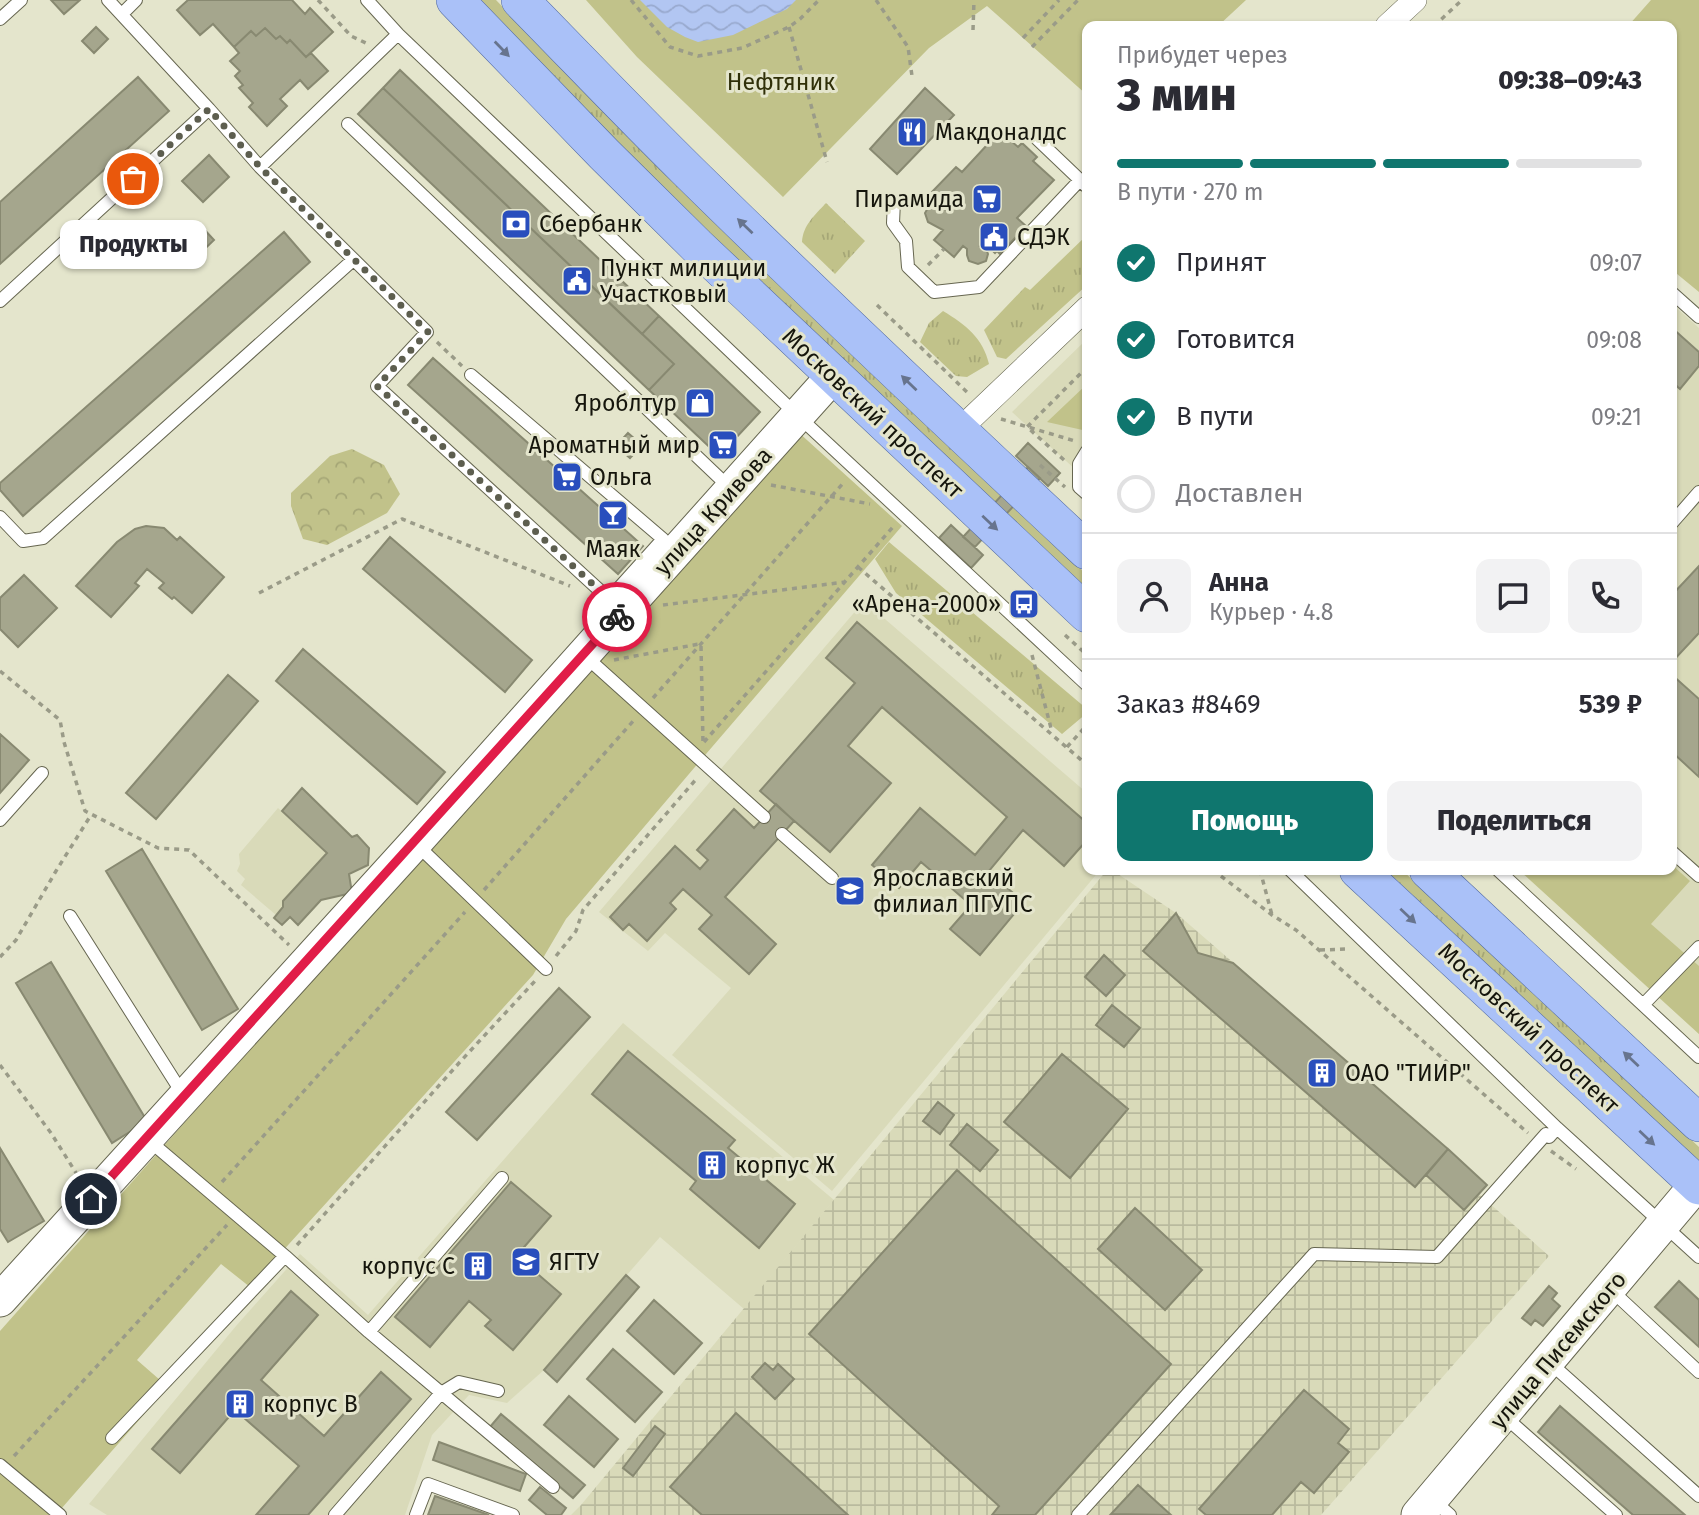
<!DOCTYPE html>
<html lang="ru">
<meta charset="utf-8">
<style>
:root{--surface:#fff;--page:#f2f2f3;--text:#2b2b33;--muted:#7c7c81;--line:#e1e1e2;--accent:#0f766e}
body{margin:0;font-family:"Fira Sans",sans-serif;background:var(--page);color:var(--text);height:100vh;display:flex;flex-direction:column;font-size:26px;white-space:nowrap}
*{box-sizing:border-box;margin:0}
p{font-size:23px;color:var(--muted)}
.icon{flex:none;width:38px;height:38px;fill:none;stroke:currentColor;stroke-width:2;stroke-linecap:round;stroke-linejoin:round}
.map{position:relative;flex:1;overflow:hidden}
.panel{position:absolute;left:1082px;top:21px;width:595px;height:854px;display:flex;flex-direction:column;background:var(--surface);border-radius:14px;box-shadow:0 2px 5px #0004}
.panel>*{flex:none}
.pin{position:absolute;display:grid;place-items:center;width:60px;height:60px;color:#fff;margin:-30px;border:4px solid #fff;border-radius:50%;box-shadow:0 2px 7px #0007}
.courier{position:absolute;display:grid;place-items:center;width:70px;height:70px;margin:-35px;border:5px solid #e11d48;border-radius:50%;background:#fff;color:#222;box-shadow:0 2px 9px #0007}
.bubble{position:absolute;height:49px;border-radius:14px;background:var(--surface);box-shadow:0 2px 5px #0004;font-size:23px;font-weight:800;line-height:49px;text-align:center}
.head em{font-style:normal;font-weight:800}
.head div{display:flex;flex-direction:column-reverse}
.head{display:flex;align-items:center;justify-content:space-between;height:119px;padding:0 35px}
h1{font-size:46px;font-weight:800;line-height:52px}
.bar{display:grid;grid-template-columns:repeat(4,1fr);gap:10px 7px;align-content:center;height:84px;padding:0 35px}
.bar i{height:9px;border-radius:5px;background:var(--line)}
.bar .selected{background:var(--accent)}
.bar p{grid-column:span 4}
.line{display:flex;align-items:center;gap:18px;padding:0 35px;border-top:2px solid var(--line)}
.line div{flex:1}
.round{display:grid;place-items:center;flex:none;width:74px;height:74px;border-radius:14px;background:var(--page)}
ol{padding:0 35px;list-style:none}
li{display:flex;align-items:center;gap:21px;height:77px}
li p{margin-inline-start:auto}
li .icon{padding:7px;border-radius:50%;background:var(--accent);color:#fff;stroke-width:4}
li:last-child{color:var(--muted)}
li i{width:38px;height:38px;border:4px solid var(--line);border-radius:50%}
.button{display:flex;gap:14px;margin-top:auto;padding:14px 35px}
.button a{flex:1;height:80px;border-radius:14px;background:var(--accent);color:#fff;font-size:28px;font-weight:800;line-height:80px;text-align:center}
.button a+a{background:var(--page);color:var(--text)}
.map>svg:first-child{display:block}
.built{fill:#d9dab9}
.industrial{fill:url(#industrial-grid)}
.grass{fill:url(#grass-tufts)}
.forest{fill:url(#forest-crowns)}
.park{fill:#c1c28a}
.water{fill:url(#water-waves)}
.building{fill:#a5a68d;stroke:#888971;stroke-width:2}
.lines{fill:none;stroke-linecap:round;stroke-linejoin:round}
.lane-casing{stroke:#666650;stroke-width:14}
.street-casing{stroke:#666650;stroke-width:24}
.secondary-casing{stroke:#666650;stroke-width:35}
.primary-casing{stroke:#516aa3;stroke-width:38}
.path{stroke:#9a9b88;stroke-width:3.5;stroke-dasharray:5 5;stroke-linecap:butt}
.lane{stroke:#fff;stroke-width:12}
.street{stroke:#fff;stroke-width:23}
.secondary{stroke:#fff;stroke-width:33}
.primary{stroke:#aac1f8;stroke-width:37}
.oneway{fill:#67748e}
.done{stroke:#5d5e4f;stroke-width:7;stroke-dasharray:0 12.6}
.route{stroke:#e11d48;stroke-width:9}
.labels{text-anchor:middle;dominant-baseline:central;stroke-width:6;stroke-linejoin:round;paint-order:stroke}
.park-label{font-size:23px;fill:#303009;stroke:#e4e5cc}
.poi-label{font-size:23px;fill:#15150c;stroke:#e4e5cc;text-anchor:start}
.street-label{font-size:23px;fill:#15150c;stroke:#e4e5cc}
</style>
<div class="map">
<svg width="1699" height="1515" viewBox="0 0 1699 1515">
<defs>
<pattern id="industrial-grid" width="8" height="8" patternUnits="userSpaceOnUse" patternTransform="scale(1.75)"><rect width="8" height="8" fill="#d9dab9"/><path d="M0 4h8M4 0v8" fill="none" stroke="#b9ba9e"/></pattern>
<pattern id="grass-tufts" width="24" height="20" patternUnits="userSpaceOnUse" patternTransform="scale(1.75)"><rect width="24" height="20" fill="#c1c28a"/><path d="M3 7l-1-3M5 7V3M7 7l1-3M15 17l-1-3M17 17v-4M19 17l1-3" fill="none" stroke="#a5a676"/></pattern>
<pattern id="forest-crowns" width="20" height="18" patternUnits="userSpaceOnUse" patternTransform="scale(1.75)"><rect width="20" height="18" fill="#c1c28a"/><path d="M2 6a3 3 0 1 1 6 0M12 15a3 3 0 1 1 6 0" fill="none" stroke="#a5a676"/></pattern>
<pattern id="water-waves" width="16" height="10" patternUnits="userSpaceOnUse" patternTransform="scale(1.75)"><rect width="16" height="10" fill="#b2c6f2"/><path d="M0 5q4-4 8 0t8 0" fill="none" stroke="#98a9ce"/></pattern>
</defs>
<rect width="100%" height="100%" fill="#e4e5cc"/>
<path class="built" d="M1671,303L1699,328V1034L1519,870H1671Z
M1087,339V480L1012,412Z
M864,601L1087,793V870H1100L832,1191L672,1055L731,988L665,933L648,951L599,912Z
M278,808L327,853L287,896L283,901V907L276,915L241,885L245,879L237,871L240,864L239,854Z
M623,1023L834,1200L744,1309L660,1237L544,1370L507,1403L469,1395L432,1435L405,1515H107L89,1504L236,1326L300,1254L368,1315Z"/>
<path class="industrial" d="M1107,870H1112L1176,913L1448,1149L1487,1185L1479,1194L1549,1256L1321,1515H571L581,1505Z"/>
<path class="grass" d="M479,0H496L625,133L965,461L1087,575V591L709,233L617,142Z
M826,203L865,241L835,274L802,242C803,225 815,215 826,203Z
M1087,235V285L1006,359L997,357L984,330L1025,287L1030,290Z
M943,311C966,325 983,338 989,364L967,377L956,376L920,342L929,323Z
M889,542L1087,709V713L1062,734L896,593L875,559Z
M1386,870H1402L1699,1147V1162Z"/>
<path class="forest" d="M352,449L384,465L400,494L387,513L327,545L303,539L291,506V493L330,456Z"/>
<path class="park" d="M586,0H1246L1218,26H1087V95L987,6L929,48L783,197L637,57Z
M1651,0H1699V292L1671,269V26H1628Z
M1087,384V431L1047,422Z
M797,431L902,526L700,761L566,919L533,975L250,1287L221,1264L137,1360L168,1387L61,1509L48,1515H0V1331Z
M1671,864L1690,881L1651,924L1699,966V1034L1519,870H1671Z"/>
<path class="water" d="M640,0H796L787,9L733,35L698,42L685,37L667,27Z"/>
<path class="building" d="M51,0H80L64,14Z
M188,0H292L305,14L310,8L333,32L306,57L290,40L287,43L280,36L276,39L265,28L256,36L251,31L234,47L213,24L200,35L177,10Z
M96,27L108,39L94,53L82,41Z
M265,28L276,39L280,36L287,43L290,40L306,57L311,53L328,71L308,89L300,80L280,99L287,106L267,126L249,107L253,103L239,88L243,85L235,76L240,71L230,61L239,53L234,47L251,31L256,36Z
M400,70L659,316L642,334L383,88Z
M138,77L169,111L0,264V202Z
M383,88L674,364L649,390L358,114Z
M925,88L954,115L897,174L870,149Z
M1000,131L1018,147L1022,143L1037,157L1033,161L1054,180L1017,218L1026,226L1000,254L997,251L995,253L984,242L980,246L986,249L988,254L986,261L978,264L969,261L967,255V249L963,246L954,257L934,240L943,230L928,222L925,213L929,206L935,204H939L944,209L949,211L951,209L931,193L956,167L962,172Z
M209,155L229,177L203,202L182,181Z
M201,226L214,240L192,261L179,247Z
M284,232L310,262L23,516L0,490V483Z
M659,316L760,412L719,456L649,390L674,364L642,334Z
M1671,327L1699,352V366L1680,389L1671,381Z
M433,358L643,546L618,574L408,385Z
M628,433L642,445L630,458L616,446Z
M1028,443L1060,473L1048,486L1016,456Z
M1028,467L1040,478L975,547L963,537Z
M951,525L983,555L971,568L939,538Z
M146,526L164,528L177,540L180,537L224,577L192,613L174,597L172,599L159,588L164,583L147,569L135,583L139,586L111,617L76,586L117,542L135,529Z
M390,537L532,660L505,692L363,569Z
M1699,566V633L1671,663V596Z
M24,575L57,608L18,647L0,629V598Z
M857,622L1087,823V840L1064,866L1023,830L988,872L1024,902L980,955L950,929L971,905L921,862L899,888L872,865L920,808L975,855L1007,817L882,707L848,746L891,783L830,852L760,791L855,683L826,658Z
M303,649L445,772L417,804L276,681Z
M1671,674L1699,699V777L1671,751Z
M228,675L258,701L156,819L126,793Z
M0,734L29,760L0,793Z
M302,788L352,837L357,835L369,848L368,865L349,874L352,893L321,900L298,925L290,917L282,925L274,918L283,907V901L327,853L282,811Z
M776,804L794,821L725,897L776,944L749,974L699,929L712,915L683,889L670,903L676,909L647,941L629,924L623,930L610,917L675,846L700,869L708,860L697,850L734,809L754,828Z
M142,849L238,1009L202,1030L106,871Z
M1176,913L1198,953L1233,963L1448,1149L1415,1187L1143,951Z
M1104,955L1125,975L1106,996L1085,977Z
M51,962L147,1121L112,1143L16,983Z
M559,988L590,1017L477,1140L446,1112Z
M1112,1005L1140,1028L1124,1047L1096,1025Z
M628,1051L735,1140L728,1148L795,1204L759,1248L690,1189L696,1181L592,1094Z
M1062,1054L1128,1109L1070,1178L1004,1122Z
M938,1102L954,1115L940,1134L923,1121Z
M967,1124L998,1150L980,1171L950,1145Z
M0,1148L44,1221L8,1242L0,1229Z
M1448,1149L1487,1185L1464,1210L1426,1175Z
M957,1170L1171,1364L1035,1515H992L999,1506L809,1334Z
M511,1182L551,1216L512,1261L529,1276L533,1270L561,1294L513,1350L485,1326L491,1320L469,1301L430,1347L395,1317Z
M1135,1208L1202,1270L1165,1310L1098,1249Z
M626,1275L639,1287L557,1382L544,1370Z
M1679,1281L1699,1300V1347L1655,1307Z
M1549,1286L1557,1293L1552,1299L1560,1306L1543,1326L1535,1320L1531,1325L1522,1318Z
M291,1291L318,1315L261,1380L324,1436L381,1372L411,1399L308,1515H256L299,1466L235,1410L180,1473L152,1449Z
M654,1300L702,1343L674,1374L627,1331Z
M613,1349L662,1392L635,1422L587,1379Z
M765,1363L773,1370L778,1364L794,1379L775,1399L752,1377Z
M1304,1390L1349,1429L1338,1443L1349,1452L1314,1493L1301,1482L1272,1515H1206L1199,1509Z
M569,1396L618,1439L594,1467L544,1425Z
M1560,1406L1685,1515H1633L1538,1432Z
M736,1413L848,1515H702L670,1487Z
M501,1414L585,1485L573,1498L490,1427Z
M655,1426L665,1434L633,1476L623,1468Z
M439,1442L526,1474L520,1491L433,1460Z
M1138,1485L1171,1515L1111,1514Z
M540,1487L566,1508L561,1515H547L529,1500Z
M435,1496L489,1515H428Z"/>
<g class="lines">
<g class="lane-casing">
<path id="lane" d="M108,0L209,109L260,167L398,34
M367,0L398,34L798,416L1087,685
M122,14L136,0
M0,19L21,0
M348,124L730,488
M1036,138L1080,180
M260,167L427,332L377,386L609,599
M894,201L893,223L906,241L908,267L934,292L979,287L1080,180L1087,187
M1671,292L1699,317
M0,301L209,109
M471,375L663,539L609,599L614,604
M1087,451L1079,464V487L1087,494
M0,517L23,541L43,538L353,260
M1671,524L1699,492
M585,656L764,817
M0,820L42,773
M782,834L832,878
M415,843L546,969
M1671,851L1699,876
M1290,870L1557,1128L1699,1257
M1498,870L1699,1057
M70,916L184,1096
M1643,1005L1699,947
M146,1138L285,1256L369,1332L553,1487
M1610,1289L1699,1372
M369,1332L502,1178
M1548,1361L1699,1496
M1504,1416L1616,1515
M112,1438L285,1256
M0,1465L60,1515
M1432,1499L1450,1515
M335,1515L441,1393L459,1382L498,1391
M416,1515L428,1484L513,1515
M1078,1515L1314,1254L1437,1257L1546,1134L1549,1137L1557,1128"/>
</g>
<g class="street-casing">
<path id="street" d="M1387,26L1415,0
M958,431L1087,308"/>
</g>
<g class="secondary-casing">
<path id="secondary" d="M0,1300L415,843L833,376
M1418,1515L1697,1184"/>
</g>
<g class="primary-casing">
<path id="primary" d="M455,0L604,154L697,246L1087,614
M520,0C576,57 631,115 687,170C818,299 952,425 1087,551
M1358,870L1699,1186
M1428,870L1699,1123"/>
</g>
<path class="path" d="M318,0L351,36L368,44
M631,0L670,47L698,56L742,48L789,27L800,19L819,0
M876,0L908,47L912,76
M1434,26L1462,0
M789,27L827,162
M973,30L974,0
M1023,38L1059,0
M1032,47L1078,0
M928,265L944,249
M877,305L968,393
M437,342L462,366
M1001,419L1075,441
M1064,460L1027,427L1087,367
M1040,465L1065,487
M771,485L870,504
M858,567L1087,765
M259,593L402,519L570,586
M663,605L845,582
M1065,635L1087,655
M701,646L703,743
M1032,655L1052,732
M614,660L699,644
M0,671L60,720L64,742L85,811L158,848L189,850L289,945
M653,698L845,481
M704,742L893,527
M1067,747L1087,725
M1213,870L1272,915L1296,930L1528,1133
M1260,870L1272,915
M484,890L634,720
M1320,950L1348,949
M556,956L576,931L583,910L698,777
M0,957L16,940L56,871L91,815
M0,1065L51,1133L78,1176
M1551,1151L1576,1169
M222,1182L465,912
M297,1245L459,1063L535,981
M14,1456L227,1225"/>
<use href="#lane" class="lane"/>
<use href="#street" class="street"/>
<use href="#secondary" class="secondary"/>
<use href="#primary" class="primary"/>
</g>
<defs><path id="oneway-solid" d="M-6-.8H1V-3.2L6.5 0L1 3.2V.8H-6Z" transform="scale(1.75)"/></defs>
<g class="oneway">
<use href="#oneway-solid" transform="translate(502 49) rotate(46)"/>
<use href="#oneway-solid" transform="translate(745 226) rotate(-136)"/>
<use href="#oneway-solid" transform="translate(909 383) rotate(-136)"/>
<use href="#oneway-solid" transform="translate(990 523) rotate(43)"/>
<use href="#oneway-solid" transform="translate(1408 916) rotate(43)"/>
<use href="#oneway-solid" transform="translate(1631 1059) rotate(-137)"/>
<use href="#oneway-solid" transform="translate(1647 1138) rotate(43)"/>
</g>
<g class="lines">
<path class="done" d="M133,179L209,109L260,167L428,332L377,386L622,611L617,617"/>
<path class="route" d="M91,1199L617,617"/>
</g>
<defs>
<g id="restaurant-square" transform="scale(1.575)"><rect x="-9" y="-9" width="18" height="18" rx="4" fill="#294ebd" stroke="#e4e5cc"/><path d="M-5-6h1v4h1v-4h1v4h1v-4h1v5L-1.5 .5V6h-2V.5L-5-1ZM5-6V6H3V1.5H1.5Q1.5-4 5-6Z" fill="#fff"/></g>
<g id="supermarket-square" transform="scale(1.575)"><rect x="-9" y="-9" width="18" height="18" rx="4" fill="#294ebd" stroke="#e4e5cc"/><path d="M-6-5.5h2.5l.6 2H6L4.5 2H-2.5L-4.4-4H-6ZM-1.5 3.2a1.3 1.3 0 1 0 .1 0ZM3 3.2a1.3 1.3 0 1 0 .1 0Z" fill="#fff"/></g>
<g id="bank-square" transform="scale(1.575)"><rect x="-9" y="-9" width="18" height="18" rx="4" fill="#294ebd" stroke="#e4e5cc"/><path d="M-6-4H6V4H-6ZM0-2.3a2.3 2.3 0 1 0 0 4.6a2.3 2.3 0 1 0 0-4.6Z" fill="#fff"/></g>
<g id="civic-square" transform="scale(1.575)"><rect x="-9" y="-9" width="18" height="18" rx="4" fill="#294ebd" stroke="#e4e5cc"/><path d="M-.6-6.5H3V-4.5H.6V-3L4-1V1h2V6H-6V1h2V-1L-.6-3ZM-1.2 2.5V6h2.4V2.5Z" fill="#fff"/></g>
<g id="shop-square" transform="scale(1.575)"><rect x="-9" y="-9" width="18" height="18" rx="4" fill="#294ebd" stroke="#e4e5cc"/><path d="M-5-2.5h2.3a2.7 3.5 0 0 1 5.4 0H5L5.5 6h-11ZM-1.5-2.5h3a1.5 2.3 0 0 0-3 0Z" fill="#fff"/></g>
<g id="bar-square" transform="scale(1.575)"><rect x="-9" y="-9" width="18" height="18" rx="4" fill="#294ebd" stroke="#e4e5cc"/><path d="M-6-5H6L.8 .8V4.5H3.5V6h-7V4.5H-.8V.8Z" fill="#fff"/></g>
<g id="bus-square" transform="scale(1.575)"><rect x="-9" y="-9" width="18" height="18" rx="4" fill="#294ebd" stroke="#e4e5cc"/><path d="M-5-6H5V4H4V6H2V4H-2V6H-4V4H-5ZM-3.5-4V0h7V-4ZM-3.5 1.2v1.5H-2V1.2ZM2 1.2v1.5H3.5V1.2Z" fill="#fff"/></g>
<g id="university-square" transform="scale(1.575)"><rect x="-9" y="-9" width="18" height="18" rx="4" fill="#294ebd" stroke="#e4e5cc"/><path d="M0-5L7-2L0 1L-7-2ZM-4 1L0 2.5L4 1V4Q0 6-4 4Z" fill="#fff"/></g>
<g id="building-square" transform="scale(1.575)"><rect x="-9" y="-9" width="18" height="18" rx="4" fill="#294ebd" stroke="#e4e5cc"/><path d="M-4-6H4V6H1V3H-1V6H-4ZM-2.5-4.3h1.7v1.8h-1.7ZM.8-4.3h1.7v1.8H.8ZM-2.5-1h1.7V.8h-1.7ZM.8-1h1.7V.8H.8Z" fill="#fff"/></g>
</defs>
<g fill-rule="evenodd">
<use href="#restaurant-square" x="912" y="132"/>
<use href="#supermarket-square" x="987" y="199"/>
<use href="#bank-square" x="516" y="224"/>
<use href="#civic-square" x="994" y="237"/>
<use href="#civic-square" x="577" y="281"/>
<use href="#shop-square" x="700" y="403"/>
<use href="#supermarket-square" x="723" y="445"/>
<use href="#supermarket-square" x="567" y="477"/>
<use href="#bar-square" x="613" y="515"/>
<use href="#bus-square" x="1024" y="604"/>
<use href="#university-square" x="850" y="891"/>
<use href="#building-square" x="1322" y="1073"/>
<use href="#building-square" x="712" y="1165"/>
<use href="#university-square" x="526" y="1262"/>
<use href="#building-square" x="478" y="1266"/>
<use href="#building-square" x="240" y="1404"/>
</g>
<g class="labels">
<g class="park-label">
<text x="781" y="82">Нефтяник</text>
</g>
<g class="poi-label">
<text x="935" y="132">Макдоналдс</text>
<text x="964" y="199" text-anchor="end">Пирамида</text>
<text x="539" y="224">Сбербанк</text>
<text x="1017" y="237">СДЭК</text>
<text x="600" y="268">Пункт милиции<tspan x="600" dy="26">Участковый</tspan></text>
<text x="677" y="403" text-anchor="end">Яроблтур</text>
<text x="700" y="445" text-anchor="end">Ароматный мир</text>
<text x="590" y="477">Ольга</text>
<text x="613" y="549" text-anchor="middle">Маяк</text>
<text x="1001" y="604" text-anchor="end">«Арена-2000»</text>
<text x="873" y="878">Ярославский<tspan x="873" dy="26">филиал ПГУПС</tspan></text>
<text x="1345" y="1073">ОАО "ТИИР"</text>
<text x="735" y="1165">корпус Ж</text>
<text x="549" y="1262">ЯГТУ</text>
<text x="455" y="1266" text-anchor="end">корпус С</text>
<text x="263" y="1404">корпус В</text>
</g>
<g class="street-label">
<text transform="translate(873 413) rotate(43)">Московский проспект</text>
<text transform="translate(713 511) rotate(-48)">улица Кривова</text>
<text transform="translate(1529 1028) rotate(43)">Московский проспект</text>
<text transform="translate(1558 1350) rotate(-50)">улица Писемского</text>
</g>
</g>
</svg>
<div class="pin" style="left:133px;top:179px;background:#ea580c"><svg class="icon" aria-label="bag" viewBox="0 0 24 24"><path d="M5 8h14l-1 12H6zM9 8a3 3 0 0 1 6 0"/></svg></div>
<div class="pin" style="left:91px;top:1199px;background:#1f2937"><svg class="icon" aria-label="home" viewBox="0 0 24 24"><path d="M3 11l9-7 9 7M6 9v11h12V9"/></svg></div>
<div class="courier" style="left:617px;top:617px"><svg class="icon" aria-label="bike" viewBox="0 0 24 24"><circle cx="6" cy="16" r="4"/><circle cx="18" cy="16" r="4"/><path d="M6 16l4-8h5l3 8M10 8l3 8H6M13 5h3"/></svg></div>
<div class="bubble" style="left:60px;top:220px;width:147px">Продукты</div>
<section class="panel">
<div class="head"><div><h1>3 мин</h1><p>Прибудет через</p></div><em>09:38–09:43</em></div>
<div class="bar"><i class="selected"></i><i class="selected"></i><i class="selected"></i><i></i><p>В пути · 270 m</p></div>
<ol>
<li><svg class="icon" aria-label="check" viewBox="0 0 24 24"><path d="M5 12l5 5 9-10"/></svg>Принят<p>09:07</p></li>
<li><svg class="icon" aria-label="check" viewBox="0 0 24 24"><path d="M5 12l5 5 9-10"/></svg>Готовится<p>09:08</p></li>
<li><svg class="icon" aria-label="check" viewBox="0 0 24 24"><path d="M5 12l5 5 9-10"/></svg>В пути<p>09:21</p></li>
<li><i></i>Доставлен</li>
</ol>
<div class="line" style="height:126px"><a class="round"><svg class="icon" aria-label="person" viewBox="0 0 24 24"><circle cx="12" cy="8" r="4"/><path d="M4 21q1-7 8-7t8 7"/></svg></a><div><b>Анна</b><p>Курьер · 4.8</p></div><a class="round"><svg class="icon" aria-label="chat" viewBox="0 0 24 24"><path d="M4 5h16v11H9l-5 4z"/></svg></a><a class="round"><svg class="icon" aria-label="phone" viewBox="0 0 24 24"><path d="M5 4h4l2 5-3 2q2 4 5 5l2-3 5 2v4C11 20 4 13 5 4z"/></svg></a></div>
<div class="line" style="height:91px"><div>Заказ #8469</div><b>539 ₽</b></div>
<div class="button"><a>Помощь</a><a>Поделиться</a></div>
</section>
</div>
